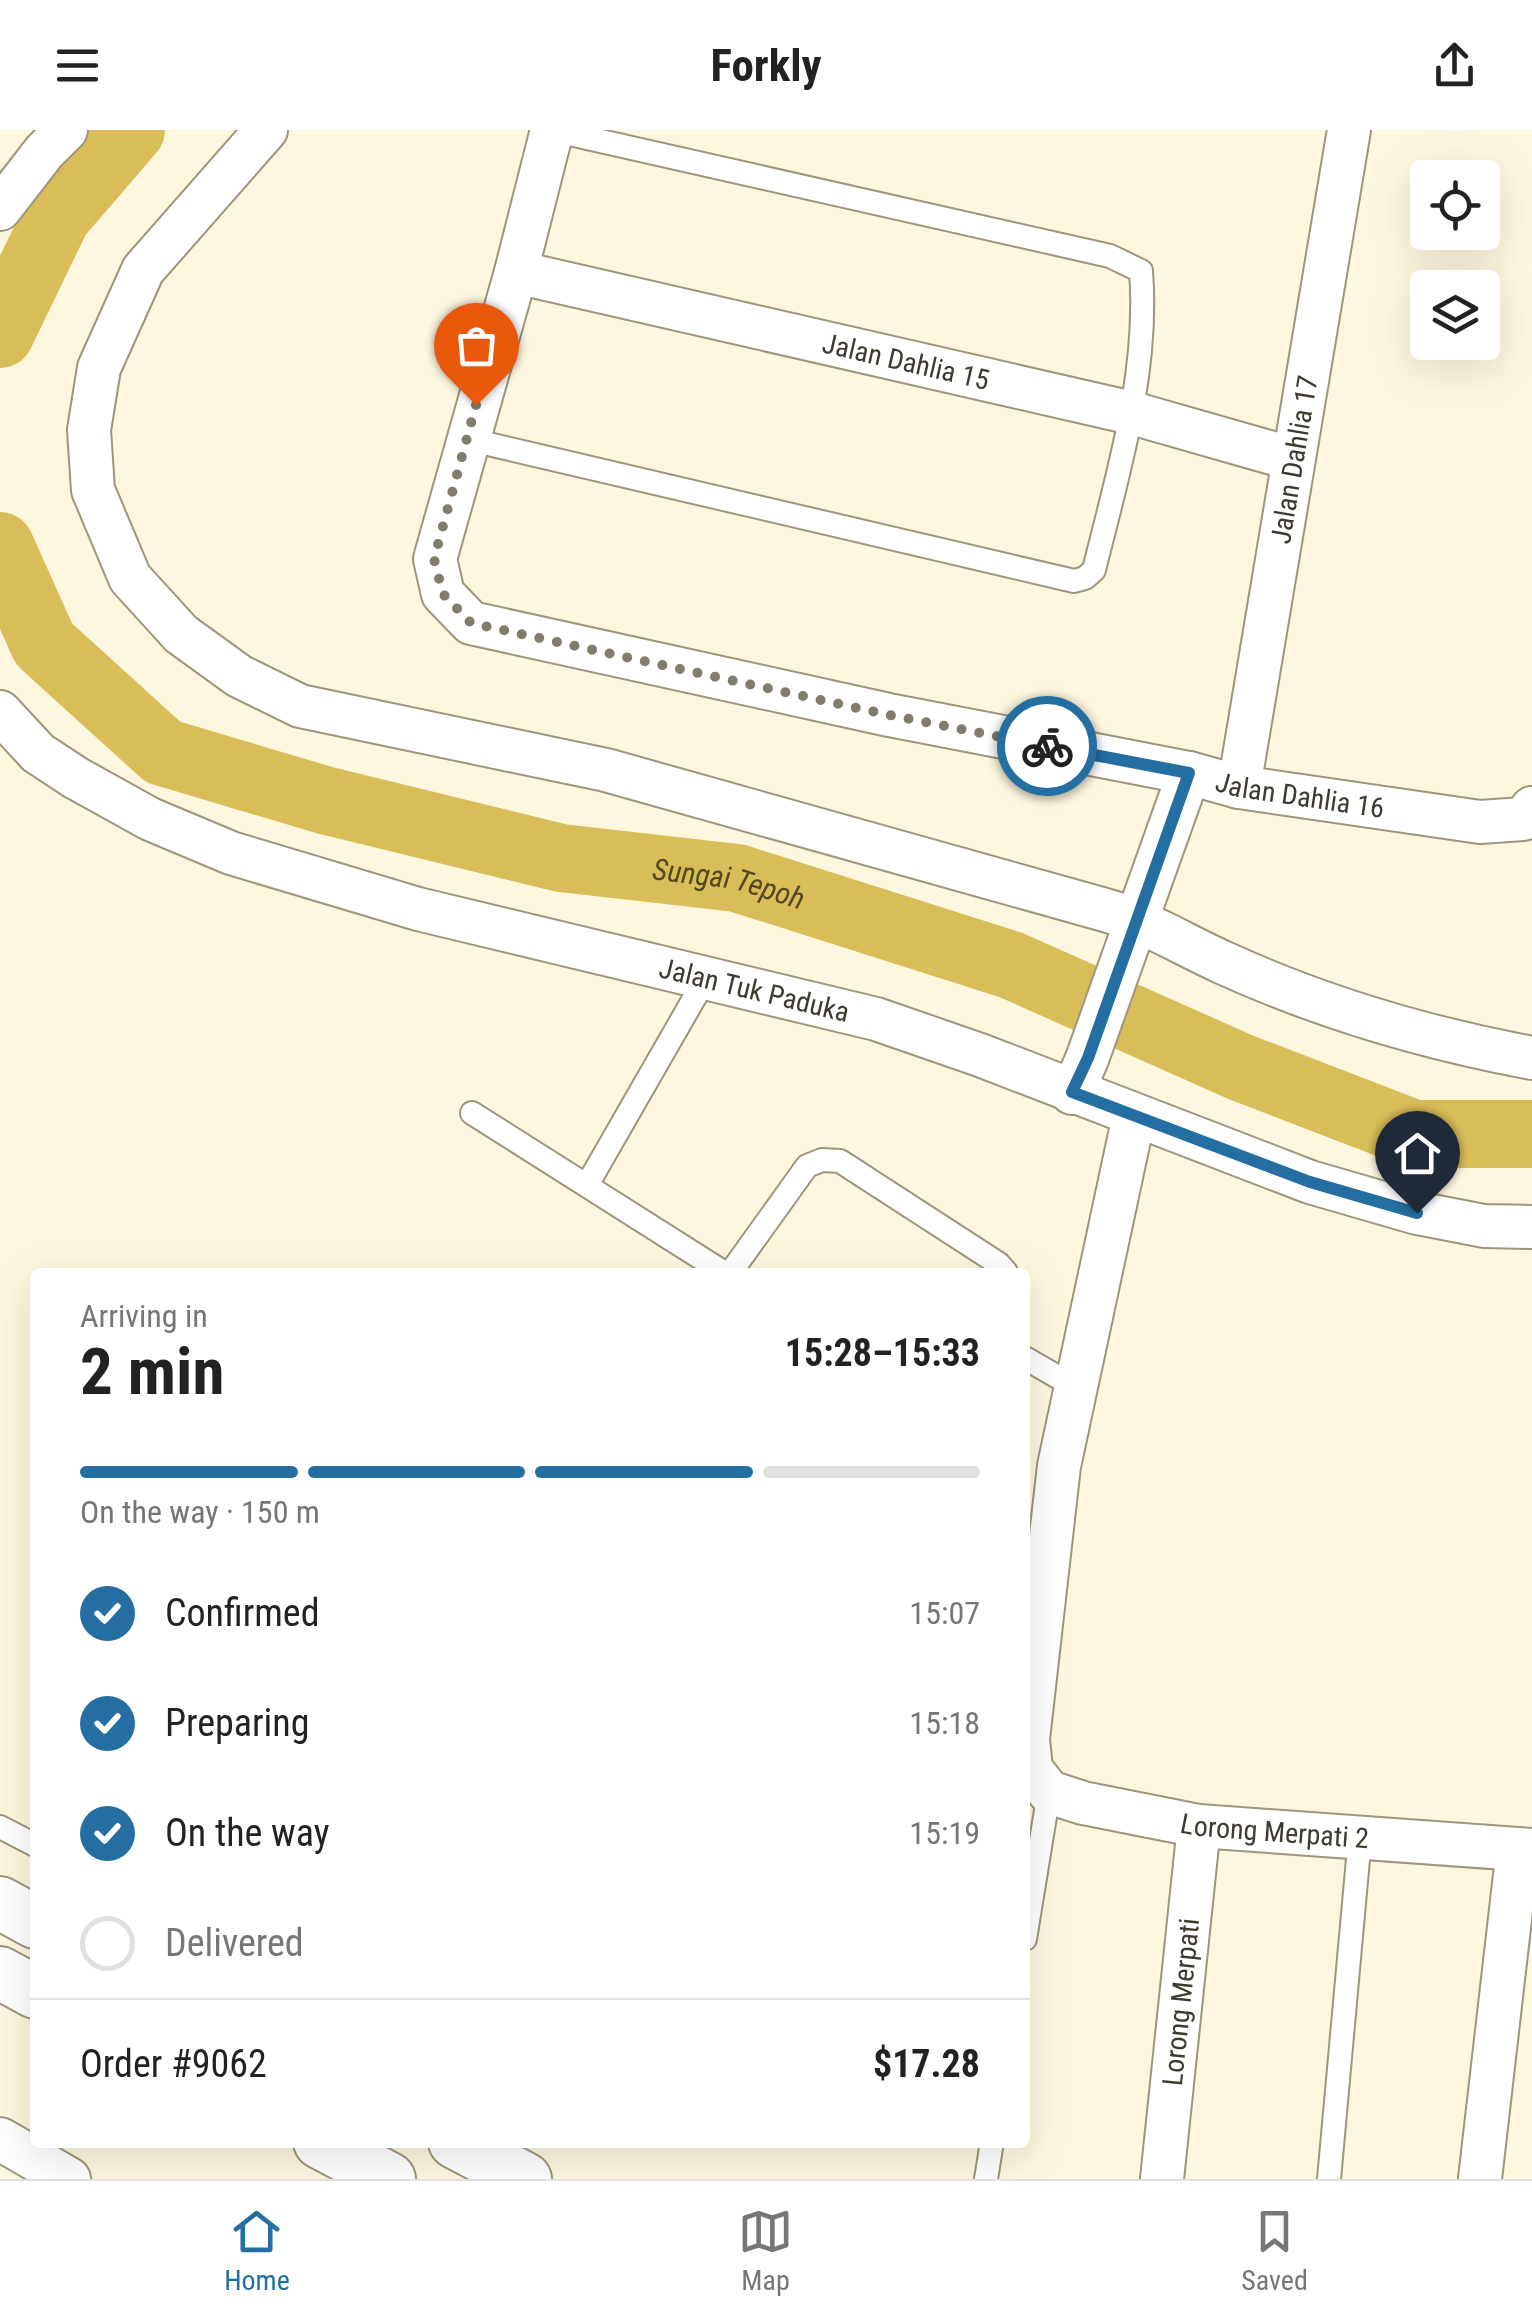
<!DOCTYPE html>
<meta charset="utf-8">
<style>
:root{--surface:#fff;--page:#f2f2f2;--text:#222;--muted:#767676;--line:#e0e0e0;--accent:#246ea1}
body{margin:0;font-family:"Roboto Condensed",sans-serif;background:var(--page);color:var(--text);height:100vh;display:flex;flex-direction:column;font-size:38px;white-space:nowrap}
*{box-sizing:border-box;margin:0}
p{font-size:32px;color:var(--muted)}
.icon{flex:none;width:55px;height:55px;fill:none;stroke:currentColor;stroke-width:2;stroke-linecap:round;stroke-linejoin:round}
.map{position:relative;flex:1;overflow:hidden}
.panel{position:absolute;left:30px;top:1138px;width:1000px;height:880px;display:flex;flex-direction:column;background:var(--surface);border-radius:10px;box-shadow:0 10px 40px #0002}
.panel>*{flex:none}
.fabs{position:absolute;left:1410px;top:30px;display:grid;gap:20px}
.fabs a{display:grid;place-items:center;width:90px;height:90px;border-radius:10px;background:var(--surface);box-shadow:0 10px 40px #0002;font-size:50px}
.pin{position:absolute;display:grid;place-items:center;width:85px;height:85px;color:#fff;margin:-102px -42px;border-radius:50% 50% 50% 0;rotate:-45deg;box-shadow:0 0 10px #0007}
.pin .icon{rotate:45deg}
.courier{position:absolute;display:grid;place-items:center;width:100px;height:100px;margin:-50px;border:8px solid #246ea1;border-radius:50%;background:#fff;color:#222;box-shadow:0 2px 12px #0007}
.headline em{font-style:normal;font-weight:700}
.headline div{display:flex;flex-direction:column-reverse}
.headline{display:flex;align-items:center;justify-content:space-between;height:170px;padding:0 50px}
h1{font-size:65px;font-weight:700;line-height:75px}
.bar{display:grid;grid-template-columns:repeat(4,1fr);gap:15px 10px;align-content:center;height:120px;padding:0 50px}
.bar i{height:12px;border-radius:8px;background:var(--line)}
.bar .current{background:var(--accent)}
.bar p{grid-column:span 4}
.line{display:flex;align-items:center;gap:25px;padding:0 50px;border-top:2px solid var(--line)}
.line div{flex:1}
ol{padding:0 50px;list-style:none}
li{display:flex;align-items:center;gap:30px;height:110px}
li p{margin-inline-start:auto}
li .icon{padding:10px;border-radius:50%;background:var(--accent);color:#fff;stroke-width:4}
li:last-child{color:var(--muted)}
li i{width:55px;height:55px;border:5px solid var(--line);border-radius:50%}
header{display:flex;justify-content:space-between;align-items:center;height:130px;padding:0 50px;background:var(--surface);font-size:45px;font-weight:700}
.dock{display:flex;justify-content:space-around;align-items:center;height:140px;border-top:2px solid var(--line);background:var(--surface);font-size:28px;color:var(--muted)}
.dock a{display:grid;justify-items:center;gap:5px}
.dock .current{color:var(--accent)}
.map>svg:first-child{display:block}
.lines{fill:none;stroke-linecap:round;stroke-linejoin:round}
.river{stroke:#d9bd59;stroke-width:68}
.service-casing{stroke:#9e967b;stroke-width:26}
.minor-casing{stroke:#9e967b;stroke-width:46}
.tertiary-casing{stroke:#9e967b;stroke-width:56}
.service{stroke:#fff;stroke-width:22}
.minor{stroke:#fff;stroke-width:42}
.tertiary{stroke:#fff;stroke-width:52}
.done{stroke:#817c6d;stroke-width:10;stroke-dasharray:0 18}
.route{stroke:#246ea1;stroke-width:12}
.labels{text-anchor:middle;dominant-baseline:central;stroke-width:10;stroke-linejoin:round;paint-order:stroke}
.street-label{font-size:28px;fill:#3e3a2f;stroke:#fff}
.water-label{font-size:30px;font-style:italic;fill:#54481e;stroke:#fff}
</style>
<header><svg class="icon" aria-label="menu" viewBox="0 0 24 24"><path d="M4 6h16M4 12h16M4 18h16"/></svg>Forkly<svg class="icon" aria-label="share" viewBox="0 0 24 24"><path d="M12 15V3M7 8l5-5 5 5M5 13v7h14v-7"/></svg></header>
<div class="map">
<svg width="1532" height="2049" viewBox="0 0 1532 2049">
<rect width="100%" height="100%" fill="#fef7df"/>
<g class="lines">
<g class="river">
<path d="M0,204L57,86L131,0"/>
<path id="s1" d="M0,416L44,514L163,622L324,670L561,728L737,748L1011,835L1240,937L1414,1004H1532"/>
</g>
<g class="service-casing">
<path id="service" d="M467,309L1074,451L1085,448L1094,440C1118,343 1149,242 1141,141L1110,126L552,0
M472,983L723,1142
M587,1055L707,846
M731,1142L807,1036L822,1030L840,1031L999,1134L1006,1142
M1025,1228L1075,1257
M0,1697L35,1715
M1025,1809L1049,1662
M986,2049L992,2012
M1329,2049L1360,1707"/>
</g>
<g class="minor-casing">
<g id="minor">
<path d="M266,0L143,140L99,238L89,300L93,360L130,448L181,504L239,546L300,576L606,640L1105,780C1148,792 1184,815 1224,833C1323,878 1425,908 1532,928"/>
<path id="s2" d="M552,0L516,142L435,429L443,464L471,493L889,585L1189,643L1239,657L1480,692L1523,689L1532,678"/>
<path d="M0,79L44,22L66,0"/>
<path id="s3" d="M516,142L1132,283L1293,329"/>
<path id="s4" d="M0,582L38,623L76,648L150,689L231,723L418,779L876,889L980,925L1310,1052L1417,1083L1484,1096L1532,1097"/>
<path id="s5" d="M1239,657L1349,0"/>
<path d="M1072,963L1087,929L1189,643"/>
<path id="s6" d="M1134,986L1059,1336L1028,1609L1031,1639L1049,1662L1083,1673L1199,1696L1532,1720"/>
<path d="M0,2009L69,2049"/>
<path id="s7" d="M1162,2049L1199,1696"/>
<path d="M1480,2049L1518,1719"/>
</g>
</g>
<g class="tertiary-casing">
<path id="tertiary" d="M0,1773L35,1792
M0,1843L35,1862
M320,2012L389,2049
M455,2012L525,2049"/>
</g>
<use href="#service" class="service"/>
<use href="#minor" class="minor"/>
<use href="#tertiary" class="tertiary"/>
</g>
<g class="lines">
<path class="done" d="M476,275L434,429L443,464L471,493L889,585L1047,616"/>
<path class="route" d="M1047,616L1189,643L1088,928L1072,962L1310,1052L1417,1083"/>
</g>
<g class="labels">
<g class="street-label">
<text stroke="none"><textPath href="#s3" startOffset="400">Jalan Dahlia 15</textPath></text>
<text stroke="none"><textPath href="#s5" startOffset="332">Jalan Dahlia 17</textPath></text>
<text stroke="none"><textPath href="#s2" startOffset="1368">Jalan Dahlia 16</textPath></text>
<text stroke="none"><textPath href="#s4" startOffset="815">Jalan Tuk Paduka</textPath></text>
<text stroke="none"><textPath href="#s6" startOffset="922">Lorong Merpati 2</textPath></text>
<text stroke="none"><textPath href="#s7" startOffset="178">Lorong Merpati</textPath></text>
</g>
<g class="water-label">
<text stroke="none"><textPath href="#s1" startOffset="850">Sungai Tepoh</textPath></text>
</g>
</g>
</svg>
<div class="fabs">
<a><svg class="icon" aria-label="locate" viewBox="0 0 24 24"><circle cx="12" cy="12" r="6"/><path d="M12 2v4M12 18v4M2 12h4M18 12h4"/></svg></a>
<a><svg class="icon" aria-label="layers" viewBox="0 0 24 24"><path d="M12 4l9 5-9 5-9-5zM3 14l9 5 9-5"/></svg></a>
</div>
<div class="pin" style="left:476px;top:275px;background:#ea580c"><svg class="icon" aria-label="bag" viewBox="0 0 24 24"><path d="M5 8h14l-1 12H6zM9 8a3 3 0 0 1 6 0"/></svg></div>
<div class="pin" style="left:1417px;top:1083px;background:#1f2937"><svg class="icon" aria-label="home" viewBox="0 0 24 24"><path d="M3 11l9-7 9 7M6 9v11h12V9"/></svg></div>
<div class="courier" style="left:1047px;top:616px"><svg class="icon" aria-label="bike" viewBox="0 0 24 24"><circle cx="6" cy="16" r="4"/><circle cx="18" cy="16" r="4"/><path d="M6 16l4-8h5l3 8M10 8l3 8H6M13 5h3"/></svg></div>
<section class="panel">
<div class="headline"><div><h1>2 min</h1><p>Arriving in</p></div><em>15:28–15:33</em></div>
<div class="bar"><i class="current"></i><i class="current"></i><i class="current"></i><i></i><p>On the way · 150 m</p></div>
<ol>
<li><svg class="icon" aria-label="check" viewBox="0 0 24 24"><path d="M5 12l5 5 9-10"/></svg>Confirmed<p>15:07</p></li>
<li><svg class="icon" aria-label="check" viewBox="0 0 24 24"><path d="M5 12l5 5 9-10"/></svg>Preparing<p>15:18</p></li>
<li><svg class="icon" aria-label="check" viewBox="0 0 24 24"><path d="M5 12l5 5 9-10"/></svg>On the way<p>15:19</p></li>
<li><i></i>Delivered</li>
</ol>
<div class="line" style="height:130px"><div>Order #9062</div><b>$17.28</b></div>
</section>
</div>
<nav class="dock">
<a class="current"><svg class="icon" aria-label="home" viewBox="0 0 24 24"><path d="M3 11l9-7 9 7M6 9v11h12V9"/></svg>Home</a>
<a><svg class="icon" aria-label="map" viewBox="0 0 24 24"><path d="M3 6l6-2 6 2 6-2v14l-6 2-6-2-6 2zM9 4v14M15 6v14"/></svg>Map</a>
<a><svg class="icon" aria-label="saved" viewBox="0 0 24 24"><path d="M7 4h10v16l-5-4-5 4z"/></svg>Saved</a>
</nav>
